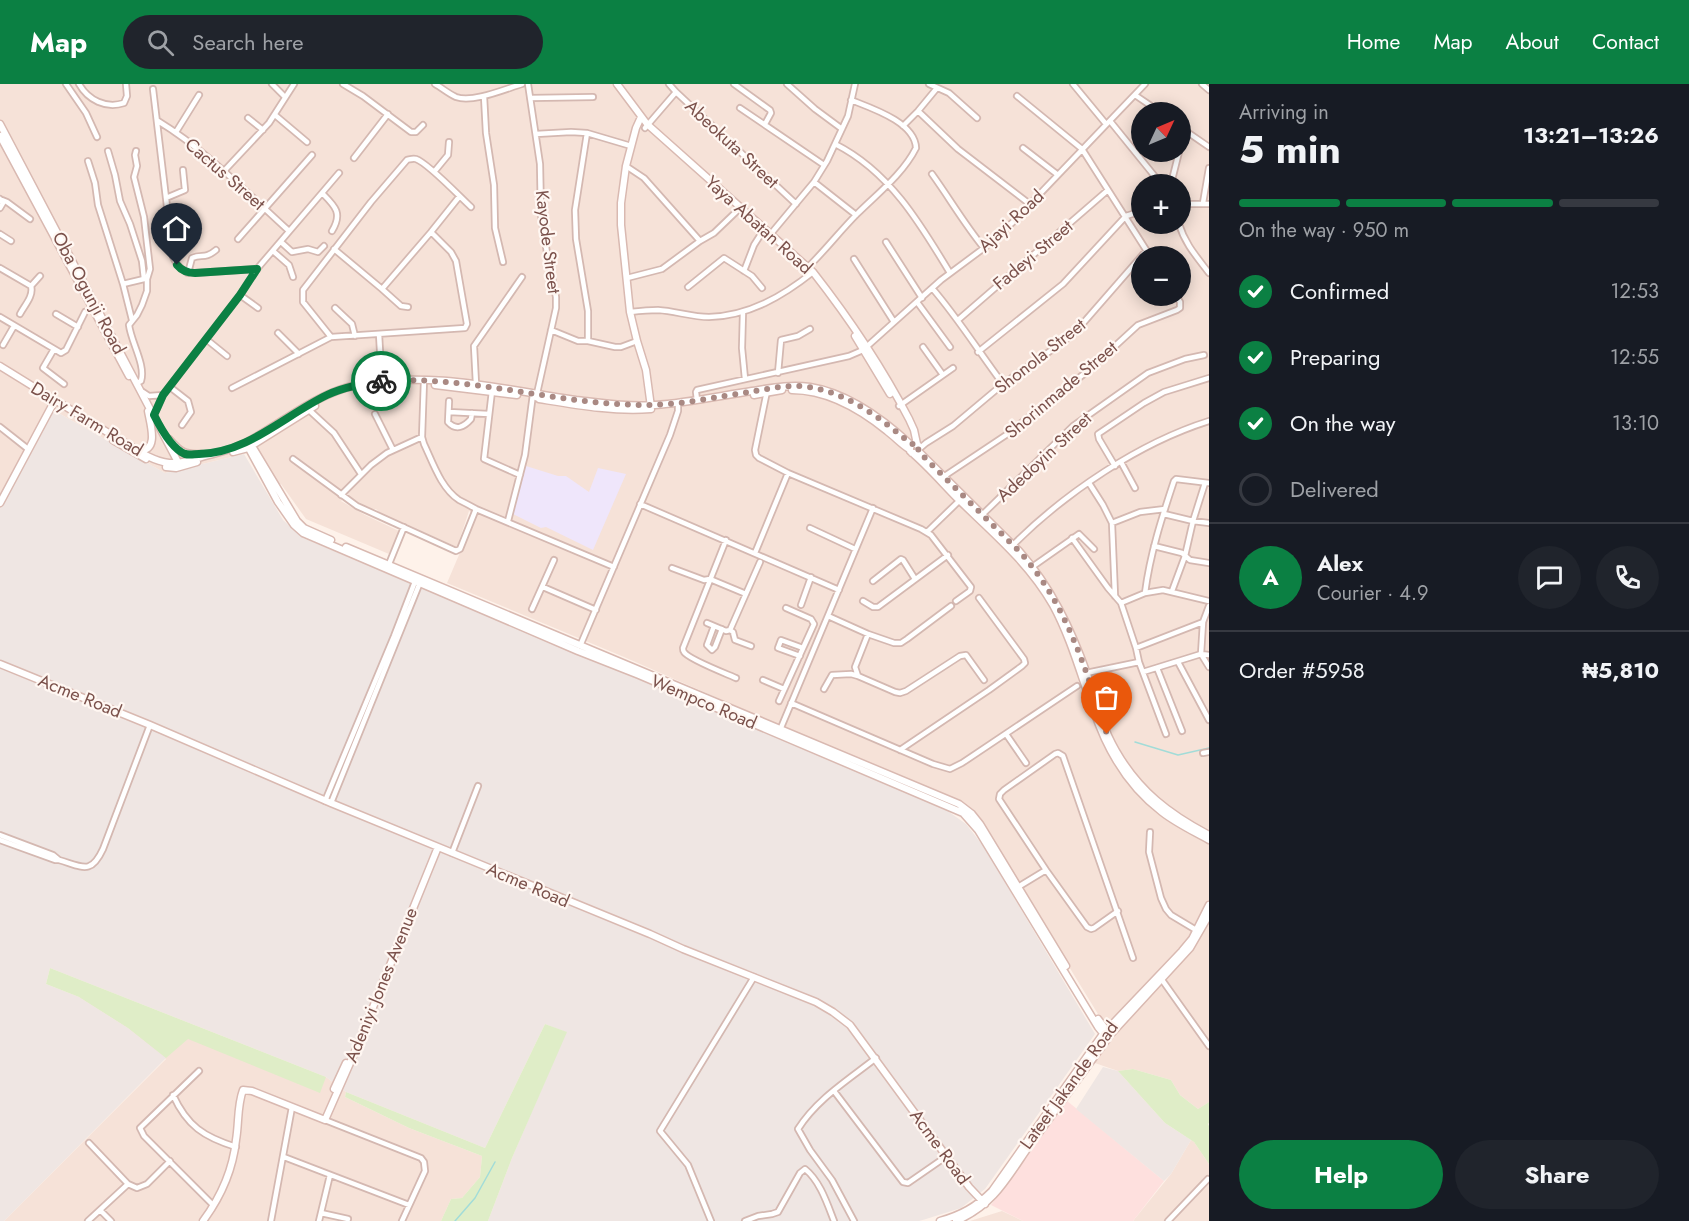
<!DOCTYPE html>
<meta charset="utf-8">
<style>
:root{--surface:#171b24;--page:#20242c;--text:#f1f3f6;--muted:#9ea1a6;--line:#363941;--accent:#0b8043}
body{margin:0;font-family:Jost,sans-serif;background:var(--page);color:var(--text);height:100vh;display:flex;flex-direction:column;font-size:22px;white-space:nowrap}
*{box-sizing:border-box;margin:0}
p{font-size:20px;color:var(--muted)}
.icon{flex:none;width:33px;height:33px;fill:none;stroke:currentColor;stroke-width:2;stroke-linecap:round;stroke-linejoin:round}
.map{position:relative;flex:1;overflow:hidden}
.sheet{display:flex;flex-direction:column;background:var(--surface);width:480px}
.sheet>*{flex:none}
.needle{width:39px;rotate:46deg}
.tools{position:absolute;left:1131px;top:18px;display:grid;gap:12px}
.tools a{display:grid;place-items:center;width:60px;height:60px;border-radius:50%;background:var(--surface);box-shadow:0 3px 15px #0003;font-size:30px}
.pin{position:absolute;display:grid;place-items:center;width:51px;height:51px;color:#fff;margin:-62px -26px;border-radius:50% 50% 50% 0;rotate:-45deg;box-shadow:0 0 6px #0007}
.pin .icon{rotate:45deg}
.courier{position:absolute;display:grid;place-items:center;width:60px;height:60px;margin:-30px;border:4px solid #0b8043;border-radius:50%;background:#fff;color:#222;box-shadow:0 2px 8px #0007}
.summary em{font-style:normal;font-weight:700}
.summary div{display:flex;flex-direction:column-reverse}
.summary{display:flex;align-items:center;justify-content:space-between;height:102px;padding:0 30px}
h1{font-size:39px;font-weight:700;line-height:45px}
.bar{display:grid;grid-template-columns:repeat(4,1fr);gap:9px 6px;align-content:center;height:72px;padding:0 30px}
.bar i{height:8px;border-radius:4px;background:var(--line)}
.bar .current{background:var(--accent)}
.bar p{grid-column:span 4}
.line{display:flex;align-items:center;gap:15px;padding:0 30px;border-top:2px solid var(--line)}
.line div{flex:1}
.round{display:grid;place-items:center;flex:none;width:63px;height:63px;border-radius:32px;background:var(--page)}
ol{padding:0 30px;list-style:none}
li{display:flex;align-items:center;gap:18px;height:66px}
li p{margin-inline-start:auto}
li .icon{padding:6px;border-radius:50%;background:var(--accent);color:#fff;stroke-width:4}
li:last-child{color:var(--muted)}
li i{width:33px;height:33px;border:3px solid var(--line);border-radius:50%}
.button{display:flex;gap:12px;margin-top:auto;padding:12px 30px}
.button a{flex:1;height:69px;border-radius:36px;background:var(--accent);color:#fff;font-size:24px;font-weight:700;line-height:69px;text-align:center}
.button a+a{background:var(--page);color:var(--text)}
header{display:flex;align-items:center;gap:36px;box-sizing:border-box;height:84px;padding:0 30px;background:var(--accent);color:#fff}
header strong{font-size:28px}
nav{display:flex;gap:33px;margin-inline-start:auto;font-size:21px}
.search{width:420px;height:54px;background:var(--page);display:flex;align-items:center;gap:15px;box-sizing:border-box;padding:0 21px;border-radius:33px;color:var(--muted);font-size:22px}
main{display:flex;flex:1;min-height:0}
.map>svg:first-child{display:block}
.residential{fill:#f6e2d8;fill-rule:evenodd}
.commercial{fill:#fee0de}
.industrial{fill:#efe6e3}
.education{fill:#efe6fb}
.green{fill:#dfedc7}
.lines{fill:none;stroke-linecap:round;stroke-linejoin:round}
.stream{stroke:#a2dcd8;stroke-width:1.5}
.street-casing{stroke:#d4b8b1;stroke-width:8}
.secondary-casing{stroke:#d9b9b1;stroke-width:9}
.street{stroke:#fff;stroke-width:4.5}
.secondary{stroke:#fff;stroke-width:6}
.done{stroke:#a98983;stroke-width:6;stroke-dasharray:0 10.8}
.route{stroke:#0b8043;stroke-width:8}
.labels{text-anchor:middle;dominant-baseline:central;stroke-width:4.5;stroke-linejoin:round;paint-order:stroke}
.street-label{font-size:18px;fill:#7b514b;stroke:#fff7f2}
</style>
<header>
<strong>Map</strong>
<div class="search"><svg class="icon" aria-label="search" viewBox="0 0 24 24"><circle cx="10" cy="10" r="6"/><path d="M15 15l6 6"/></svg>Search here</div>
<nav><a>Home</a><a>Map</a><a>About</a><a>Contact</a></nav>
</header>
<main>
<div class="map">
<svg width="1209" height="1137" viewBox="0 0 1209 1137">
<rect width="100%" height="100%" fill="#fef2ea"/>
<path class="residential" d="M0,0H1209V1018L1198,1025L1180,1011L1171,996L1133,985L1118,987L1092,978L1112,953L980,737L965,722L624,573L447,499L476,431L469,427L457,463L380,429L376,425L372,426L347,411L341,417L365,431L399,447L389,470L306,435L281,400L275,403L253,366L244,370L165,389L53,326L0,425ZM1142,28H1180V68H1142ZM1142,100H1180V140H1142ZM1142,172H1180V212H1142Z
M79,913L326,993L346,1008L345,1013L409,1044L482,1072L480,1093L462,1114L451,1115L441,1137H4L166,975L128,944Z
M1191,1056L1194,1058L1209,1080V1137H1133L1171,1090Z
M1002,1127L1023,1137H970Z"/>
<path class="commercial" d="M1066,1016L1164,1097L1133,1137H1023L991,1121Z"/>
<path class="industrial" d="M53,326L165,389L244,370L283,436L303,454L942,723L966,740L984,763L1095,950L985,1105L961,1124L926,1135L919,1137H488L512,1074L566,948L545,940L485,1064L346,1008L326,993L50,884L46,900L79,913L128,944L166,974L4,1137H0V425Z
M1103,983L1118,987L1165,1039L1191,1056L1171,1090L1164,1097L1076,1025Z"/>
<path class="education" d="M526,382L558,392H566L589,408L598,384L626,390L593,466L546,443L541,444L513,430Z"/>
<path class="green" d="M50,884L326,993L320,1009L188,955L166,974L128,944L79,913L46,900Z
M545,940L567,948L512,1074L488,1137H441L451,1115L462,1114L480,1093L482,1072L409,1044L345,1013L346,1008L485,1064Z
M1133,985L1171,996L1180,1011L1198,1025L1209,1018V1039L1208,1040L1209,1042V1080L1194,1058L1165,1039L1118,987Z"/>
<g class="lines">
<path class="stream" d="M1135,658L1178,671L1209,664
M455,1137L475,1114L495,1078"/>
<g class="street-casing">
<path id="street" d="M66,0L86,29L97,53
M79,0C88,16 106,25 124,19L127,12L126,0
M272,0L285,13
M343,0L363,12L411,48H416L423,41
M435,0C442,4 449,10 456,13C473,19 505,5 522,0
M528,0L540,80L541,131L547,169L556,213V224L536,314
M669,0L676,8L796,120
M734,0L770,26L771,29L765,40
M787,0L815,25L842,45
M929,0L949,9L977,34
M1073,0L1106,40
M1202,0L1209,6
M153,5L173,173C178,183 183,189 195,189L257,185
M1135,11L1160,28
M484,12L486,49L494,101L495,144L503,178
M1017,12L1082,65L1150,172
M530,14L593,13
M740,24L824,81
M918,27L958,65L1031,121
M275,31L307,58
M248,34L263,46
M158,37C207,67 247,109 289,147
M1110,37L1161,100
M903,42L918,27L937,4
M1180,43L1209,63
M645,44L676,8
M176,48L199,11
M587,49L575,126L576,155L588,227V257
M536,50L571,48L587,49L631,62
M835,60C889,87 920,139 950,189
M1023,64L1058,91
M1180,64L1181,63
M108,67L115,91L120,117L130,140L142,177L144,195
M136,67L135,71L137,82L134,93L144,133L150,185L147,195V207L142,221L137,231L129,241C131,258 146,281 141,297L137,299
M354,74L388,30
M88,77L95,99L98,121L123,200L132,236
M626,82L644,94L700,157L662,185L627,194
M225,86L269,39L294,0
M434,88L448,71L449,58
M932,90C950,115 965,141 984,164
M814,98L856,131
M1171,100L1179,68
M322,109C335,122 343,129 332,147
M166,114L185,106L183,86
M0,115L3,119L0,124
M2,116L7,118L30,135
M1203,119L1209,84
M1180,120H1209
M1179,140C1185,160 1197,173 1209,189
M0,150L11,157
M769,152L814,98L827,77L848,32L855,0
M238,155L312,71
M700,157L714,149L738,126
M281,158L292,168L308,165L318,168L324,162
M886,158L922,214
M334,165L382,205L431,148L459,113
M273,167L289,181L293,193
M854,175L894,238
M0,184L31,202C34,212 24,222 20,230
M806,185C824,168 839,148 857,130C877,110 903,90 916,64C915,38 871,24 851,16
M744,187L754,161L763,147
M188,189L192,174C202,169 204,176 216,166
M123,200L144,195
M31,202L40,192
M688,203L724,174L752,192L762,204
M932,204C958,234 979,268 1003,300
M382,205L401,222L408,223
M240,211L258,224
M917,218L950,263
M335,224L352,240L355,252
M630,228C639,227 649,226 658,226C675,227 692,233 709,233C749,232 783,212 813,188
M743,228L742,264L745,295
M56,230L78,243
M0,233L61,269L66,266L85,228
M958,236L1108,106
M551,246L578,257H588L615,263H621L637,257
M278,249L299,270
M379,250L382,301
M331,253L303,218V206L371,118L407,76C411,75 413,74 416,75C428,79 460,113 471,123
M206,255L227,272
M3,261L14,242
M923,263L943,291
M54,265L43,284L64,300
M978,268L1063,200L1126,132L1142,127
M778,289L781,256L798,252L810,245
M424,296L422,353L424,360C433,379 441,404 459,416C465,419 471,422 476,425L614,483
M476,300L474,262L522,193
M170,303L188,317L191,328L182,341
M232,304L331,253L465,244L467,240L456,177L451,168L431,148
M492,307L484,375L520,391
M767,307L755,366L756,371L759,374L788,389L921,445L931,451L971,503L970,507L956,517
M143,308L149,312L163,311
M697,316L696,308L697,306L849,272L863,266L941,196L984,164L1013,138L1145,0
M449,317L448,338C456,347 464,343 471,335L472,329
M899,322L953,284
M308,325L334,349L361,390
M449,328L489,330
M375,330L393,366
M154,331L163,311L240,211L257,185L339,89
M0,343L28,365
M919,365L926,359L953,342L1003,300L1063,258L1078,245L1146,167
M293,375L357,422L456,467L460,465L476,425
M1121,378L1135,404
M1115,382L1099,355L1098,350L1144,319L1164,308L1209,294
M943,393L1006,351L1089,286L1138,241L1177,226L1180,224V218L1176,212
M1089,399L1103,421L1112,439L1115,512
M341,411L371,381L387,369L422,353
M640,420L839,506
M1164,430L1193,437L1209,439
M982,431L1073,342L1148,289L1185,275L1204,271
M508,437L525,371L533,310
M1112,439L1140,428L1165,425
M810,444L855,465
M927,448L960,416
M1072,454L1108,504L1121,519L1136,564L1139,578L1166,650
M726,456L683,564C683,565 683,567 684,568C688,575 727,590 736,594
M1013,461C1065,409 1139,359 1209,337
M1154,462L1182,469L1190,476L1209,479
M755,469L788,389
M389,480L404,443
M1032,483L1079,450L1094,465
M672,484L704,496L710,495L746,510
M873,497L901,475L903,476L915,495
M543,503L596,526
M1172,507L1185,472L1193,437L1205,399
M1145,509C1150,470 1162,433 1174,397L1176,395L1209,399
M863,517L873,523H878L948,471
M1121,519L1145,509L1163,506L1209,517
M801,521L811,493
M1209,522L1203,538L1201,570L1209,583
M532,525L554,476
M828,532L868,550L894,559H901L907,555L951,522
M707,539L726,547L730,546L760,478
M714,542L707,561L712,566L715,563L722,545
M730,546L733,548L735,556L751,562
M868,550L855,583L858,592L895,608L900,609L906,607L960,572L966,571L984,596
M580,562L670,351L678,327V319
M1136,564L1203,538
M800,572L778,564L781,556L803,564
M1178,578L1209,636
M1157,584L1182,647
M1143,588L1201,570L1209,571
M1086,589L1139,578
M763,596L784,605
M824,605L832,591L851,590L858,592
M779,617L814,540L811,535L786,524
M791,619L933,680L950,685L962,679L1077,602
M780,646L873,424
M1006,650L1026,679
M900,666L989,606L1022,582L1025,579L1024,575L979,514
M1203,669L1209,668
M325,717L394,552L416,495
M331,719L421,496
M1150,748L1149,768L1161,814L1166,825L1171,831L1196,846
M0,751L53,771L59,776
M0,756L55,776H59C83,783 91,791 103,765L150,641
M452,769L478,702
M1018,803L1046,786
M1118,827L1094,844L1091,845L1087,843L1046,786L999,715L1000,710L1004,706L1055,670L1058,669L1063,672L1133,874
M1160,893L1209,962
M199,987L140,1044L144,1052L213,1121
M834,1007L903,1098L908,1099L947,1072
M173,1011C187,1042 204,1053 236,1063
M325,1036L421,1074L424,1078L425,1087L402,1137
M89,1059L128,1100L137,1104L147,1100L170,1077
M284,1073L409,1121
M100,1126L111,1137
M321,1129L348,1135
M88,1137L128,1100
M271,1137L292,1023
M319,1137L330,1091
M711,1137L688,1081L660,1047L754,893
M745,1137L758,1132L772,1130L778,1128L800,1089L805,1085C820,1097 827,1119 834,1137
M854,1137L832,1096L810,1066L798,1045C817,1015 848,996 876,974
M1168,1137L1208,1095"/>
</g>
<g class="secondary-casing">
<path id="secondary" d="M617,0L647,40L813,188C849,234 882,283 909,335L914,346L917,360
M641,33L636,44L626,82L621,119V141L630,228L637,257L646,286L651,323
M0,40L180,382
M0,52L129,292
M855,252L890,310
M0,282C39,306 77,330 117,354C133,363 150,377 169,379C179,380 189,376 198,374C215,369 234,366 249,357C285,337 317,309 357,301C430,286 505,306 576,316C602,319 628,323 655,321C687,319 719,312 752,307C771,304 790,300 810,303C848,309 883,335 911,361
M435,301L517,311
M792,306C828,306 860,325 887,347C895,353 901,360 909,365
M754,311L782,306
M539,315C576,321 614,328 651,325
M169,355C180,367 183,371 201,370
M113,356L146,375
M249,357L297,437L304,444L331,456
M246,359L278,418L294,441L303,449L578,567L639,591L963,729L978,746L1098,943L1107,954
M138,366C160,369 150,339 148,327
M918,367L1019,467C1051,503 1071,545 1087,590C1095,616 1102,643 1116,667C1139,707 1169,730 1209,751
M233,368L248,364L315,322
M912,369H917L919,365L918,361L915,359L910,362V367C928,382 943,400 959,416C993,449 1029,479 1053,521C1071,554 1081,592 1094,627C1107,666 1129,703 1162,728C1176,739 1193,747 1209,756
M166,383L176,384L197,378
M0,419L55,316
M346,463L959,720L972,730L980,740L1066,882
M0,580L150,641L331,719L650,850L683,865L816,918L833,928L850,941L969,1103L985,1120
M1098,935L1110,951
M334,1005L346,979
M1038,1050L1110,951L1190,864L1209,831
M203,1137C220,1114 233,1085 236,1056C239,1039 237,1022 243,1006L252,1007L325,1036L354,970L438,763
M940,1137C961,1131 976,1123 992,1107L1103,950L1182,867L1192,855L1209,821
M956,1137C992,1122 1006,1096 1027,1065"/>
</g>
<use href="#street" class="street"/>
<use href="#secondary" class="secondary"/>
</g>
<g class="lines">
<path class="done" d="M381,297C472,291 557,321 647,321C682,321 721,312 755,307C773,304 791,300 809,303C848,309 882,335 911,360H917L919,363L918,367L1019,467C1067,520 1085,584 1107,650"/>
<path class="route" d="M177,181C182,187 187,189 195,189L257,185L240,211L163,311L154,331C160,343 172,365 185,370C189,371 195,370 199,370C248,369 285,331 327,311C344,303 362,300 381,297"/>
</g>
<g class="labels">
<g class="street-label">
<text transform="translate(732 60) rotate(43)">Abeokuta Street</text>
<text transform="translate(225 90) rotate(41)">Cactus Street</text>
<text transform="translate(1011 137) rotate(-43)">Ajayi Road</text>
<text transform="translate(759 141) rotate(42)">Yaya Abatan Road</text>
<text transform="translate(548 158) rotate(83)">Kayode Street</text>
<text transform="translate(1033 171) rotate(-40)">Fadeyi Street</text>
<text transform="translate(89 209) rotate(62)">Oba Ogunji Road</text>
<text transform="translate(1040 272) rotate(-38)">Shonola Street</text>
<text transform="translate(1061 306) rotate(-40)">Shorinmade Street</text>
<text transform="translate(87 335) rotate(31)">Dairy Farm Road</text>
<text transform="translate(1044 373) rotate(-43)">Adedoyin Street</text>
<text transform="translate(80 612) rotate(22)">Acme Road</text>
<text transform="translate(704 618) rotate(23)">Wempco Road</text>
<text transform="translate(528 801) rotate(23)">Acme Road</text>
<text transform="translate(381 901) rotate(-68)">Adeniyi Jones Avenue</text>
<text transform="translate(1069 1001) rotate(-54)">Lateef Jakande Road</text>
<text transform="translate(940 1063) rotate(54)">Acme Road</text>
</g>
</g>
</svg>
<div class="tools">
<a><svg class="needle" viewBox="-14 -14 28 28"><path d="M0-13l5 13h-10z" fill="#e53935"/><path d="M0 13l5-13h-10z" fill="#9ea1a6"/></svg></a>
<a>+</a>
<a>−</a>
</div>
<div class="pin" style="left:1107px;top:650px;background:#ea580c"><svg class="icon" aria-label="bag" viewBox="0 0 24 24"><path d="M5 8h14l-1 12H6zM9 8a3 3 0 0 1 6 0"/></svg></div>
<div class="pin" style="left:177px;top:181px;background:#1f2937"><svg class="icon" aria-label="home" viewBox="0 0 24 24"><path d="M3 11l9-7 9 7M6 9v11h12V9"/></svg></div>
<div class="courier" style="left:381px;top:297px"><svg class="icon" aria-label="bike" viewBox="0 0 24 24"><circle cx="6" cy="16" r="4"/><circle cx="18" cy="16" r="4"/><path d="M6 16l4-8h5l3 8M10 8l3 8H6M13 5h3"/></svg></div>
</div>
<section class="sheet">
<div class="summary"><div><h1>5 min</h1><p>Arriving in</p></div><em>13:21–13:26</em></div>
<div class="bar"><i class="current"></i><i class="current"></i><i class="current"></i><i></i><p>On the way · 950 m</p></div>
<ol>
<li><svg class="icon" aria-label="check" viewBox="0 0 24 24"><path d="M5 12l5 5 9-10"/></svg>Confirmed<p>12:53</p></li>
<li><svg class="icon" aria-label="check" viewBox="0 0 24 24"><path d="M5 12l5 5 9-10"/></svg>Preparing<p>12:55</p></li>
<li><svg class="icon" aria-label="check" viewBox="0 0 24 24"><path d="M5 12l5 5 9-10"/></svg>On the way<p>13:10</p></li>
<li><i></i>Delivered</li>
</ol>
<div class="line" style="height:108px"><b class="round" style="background:var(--accent);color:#fff">A</b><div><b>Alex</b><p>Courier · 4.9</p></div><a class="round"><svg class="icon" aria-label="chat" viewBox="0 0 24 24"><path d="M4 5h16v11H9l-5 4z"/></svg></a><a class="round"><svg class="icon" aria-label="phone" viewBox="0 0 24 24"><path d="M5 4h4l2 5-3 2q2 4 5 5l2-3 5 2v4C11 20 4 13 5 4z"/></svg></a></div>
<div class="line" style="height:78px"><div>Order #5958</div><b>₦5,810</b></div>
<div class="button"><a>Help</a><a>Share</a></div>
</section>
</main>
